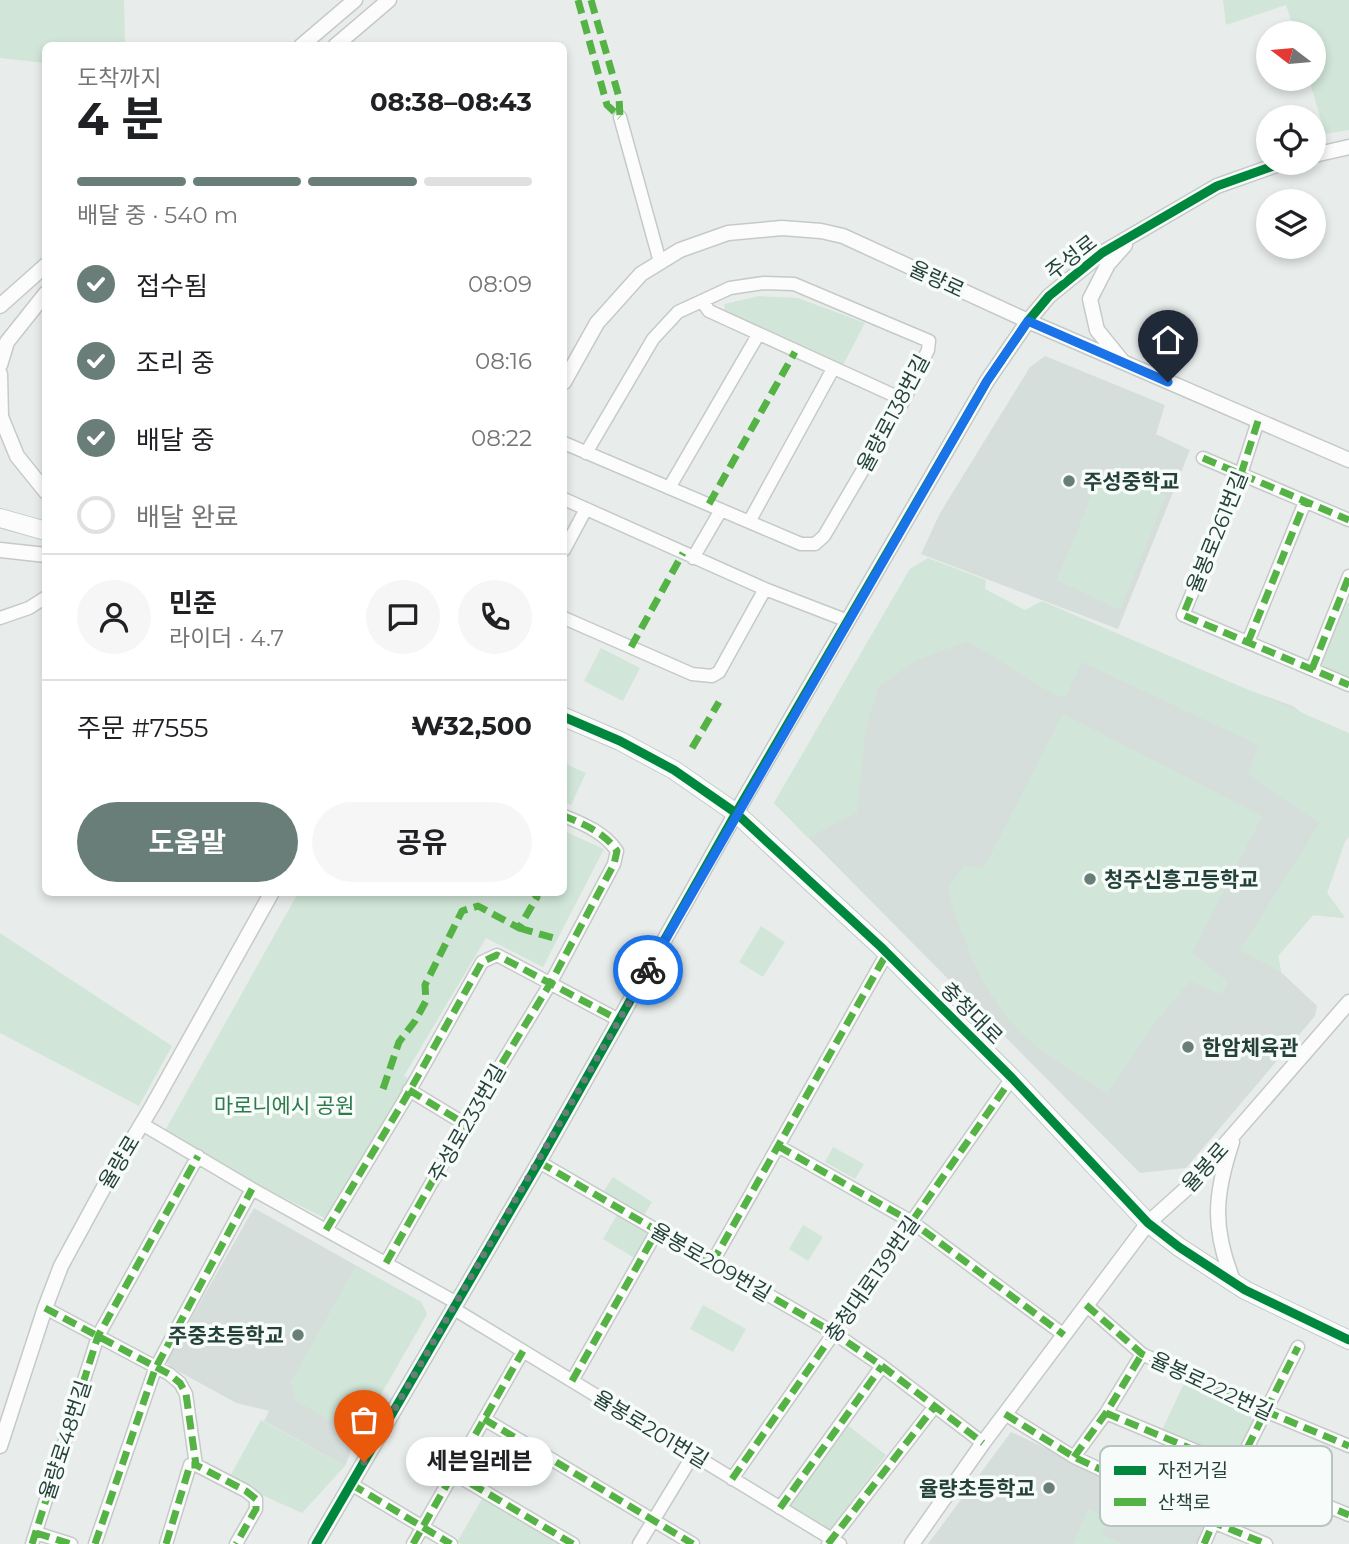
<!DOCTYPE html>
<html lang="ko">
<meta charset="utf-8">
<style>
:root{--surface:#fff;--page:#f6f6f6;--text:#202124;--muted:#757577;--line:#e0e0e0;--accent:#697e78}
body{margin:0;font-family:Montserrat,"Noto Sans KR",sans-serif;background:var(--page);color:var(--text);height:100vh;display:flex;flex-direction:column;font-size:26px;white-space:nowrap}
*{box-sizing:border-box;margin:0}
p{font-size:23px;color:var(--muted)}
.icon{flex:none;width:38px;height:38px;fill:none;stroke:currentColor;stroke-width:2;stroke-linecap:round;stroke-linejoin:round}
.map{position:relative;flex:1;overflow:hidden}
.panel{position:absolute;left:42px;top:42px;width:525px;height:854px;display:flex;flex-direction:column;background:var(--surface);border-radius:10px;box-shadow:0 4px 10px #0003}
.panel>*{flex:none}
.needle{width:46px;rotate:286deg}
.tools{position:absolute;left:1256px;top:21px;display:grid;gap:14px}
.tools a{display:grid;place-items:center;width:70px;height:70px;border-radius:50%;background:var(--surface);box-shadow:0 4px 10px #0003;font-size:35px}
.pin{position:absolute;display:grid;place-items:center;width:60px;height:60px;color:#fff;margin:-72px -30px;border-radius:50% 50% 50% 0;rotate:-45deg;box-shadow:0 0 7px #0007}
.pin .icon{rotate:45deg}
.courier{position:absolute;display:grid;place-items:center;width:70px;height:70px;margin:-35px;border:5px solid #1a73e8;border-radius:50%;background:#fff;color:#222;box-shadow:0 2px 9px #0007}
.bubble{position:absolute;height:49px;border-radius:24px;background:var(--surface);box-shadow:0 4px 10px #0003;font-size:23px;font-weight:700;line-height:49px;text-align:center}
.head em{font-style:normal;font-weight:700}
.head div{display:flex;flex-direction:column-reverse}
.head{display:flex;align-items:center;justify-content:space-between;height:119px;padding:0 35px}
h1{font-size:46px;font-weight:700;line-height:52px}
.bar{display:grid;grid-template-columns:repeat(4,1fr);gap:10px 7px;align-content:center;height:84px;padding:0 35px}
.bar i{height:9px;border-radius:5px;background:var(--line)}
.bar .selected{background:var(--accent)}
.bar p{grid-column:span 4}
.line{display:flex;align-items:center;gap:18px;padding:0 35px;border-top:2px solid var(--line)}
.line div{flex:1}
.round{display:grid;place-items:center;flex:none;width:74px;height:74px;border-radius:37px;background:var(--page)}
ol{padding:0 35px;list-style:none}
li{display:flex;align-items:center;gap:21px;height:77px}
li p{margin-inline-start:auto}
li .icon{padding:7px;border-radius:50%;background:var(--accent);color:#fff;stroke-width:4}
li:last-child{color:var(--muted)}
li i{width:38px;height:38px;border:4px solid var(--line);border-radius:50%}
.cta{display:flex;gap:14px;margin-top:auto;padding:14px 35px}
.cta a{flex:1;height:80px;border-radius:42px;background:var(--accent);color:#fff;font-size:28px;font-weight:700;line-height:80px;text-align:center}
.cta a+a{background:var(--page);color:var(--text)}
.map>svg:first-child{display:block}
.built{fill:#d6dedb}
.green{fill:#d1e6d8}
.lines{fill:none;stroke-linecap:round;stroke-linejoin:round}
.minor-casing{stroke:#c5cac8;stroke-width:15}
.tertiary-casing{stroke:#c5cac8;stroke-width:17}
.secondary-casing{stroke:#c3cbc8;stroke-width:20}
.minor{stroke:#fcfcfc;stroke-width:12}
.tertiary{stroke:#fcfcfc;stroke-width:14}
.secondary{stroke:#fcfcfc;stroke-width:18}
.quiet{stroke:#55b346;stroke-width:7;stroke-dasharray:14 7;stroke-linecap:butt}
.cycleway-casing{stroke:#f7fbf9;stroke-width:13}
.cycleway{stroke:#00873e;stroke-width:9}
.done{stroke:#697e78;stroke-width:7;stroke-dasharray:0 12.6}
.route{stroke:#1a73e8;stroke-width:9}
.poi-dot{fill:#697e78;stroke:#f7fbf9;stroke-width:2.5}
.labels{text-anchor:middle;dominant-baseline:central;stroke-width:7;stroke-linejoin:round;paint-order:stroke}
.street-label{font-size:21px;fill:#24423a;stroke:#f7fbf9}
.poi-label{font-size:21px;font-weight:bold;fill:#24423a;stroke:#f7fbf9;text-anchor:start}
.park-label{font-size:21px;fill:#2d7a4b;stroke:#f7fbf9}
.key{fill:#f7fbf9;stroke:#b8c4c0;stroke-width:2}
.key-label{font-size:19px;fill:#24423a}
</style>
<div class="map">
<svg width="1349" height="1544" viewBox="0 0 1349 1544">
<rect width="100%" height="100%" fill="#e8edeb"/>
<path class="built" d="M1045,356L1165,405L1156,434L1190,450L1118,629L921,554L940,513L1030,367Z
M910,569L1293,706L1303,714L1349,837L1345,841L1327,893L1345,918L1313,915L1278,956L1281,972L1317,1006L1315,1016L1186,1168L1140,1173L774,803Z
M254,1208L421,1302L427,1314L357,1436L345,1466L264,1421L269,1411L236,1403L171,1367L166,1362Z
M1011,1432L1207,1524L1198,1544H928Z"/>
<path class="green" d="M0,0H124L125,45L46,46L45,63L0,58Z
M1223,0H1349V130L1325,134L1309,79H1314V33H1295L1286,5L1226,25Z
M759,296L798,298L865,323L842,367L725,313L724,304Z
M1102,471L1166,495L1120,610L1057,580Z
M928,558L986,580L985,589L1025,610L1042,601L1349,733V837L1345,841L1327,893L1345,918L1313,915L1278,956L1281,972L1240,950L1320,823L1248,774L1259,745L1082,662L1065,698L1050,692L968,641L917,660L878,687L865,733L857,812L808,838L774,803L910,569Z
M1343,601L1349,603V680L1320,669Z
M601,648L640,668L623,701L584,681Z
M1063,714L1262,816L1192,953L1228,982L1221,994L1190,981L1151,1027L1107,1093C1080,1075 1051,1059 1027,1038C984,999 963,942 948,888L964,866L984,868Z
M564,763L586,773L571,805L564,802Z
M564,831L604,849L543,967L486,938L404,1076L409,1079L327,1219L198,1156L162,1136L298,893L564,892Z
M761,926L785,942L763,977L739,962Z
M0,933L172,1046L139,1106L0,1033Z
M833,1147L864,1164L855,1179L825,1162Z
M613,1177L652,1202L643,1217L603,1192Z
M618,1213L652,1232L636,1259L603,1239Z
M803,1225L823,1237L808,1261L789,1249Z
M356,1266L421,1302L427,1314L357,1436L296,1401L291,1382Z
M703,1305L746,1329L733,1352L690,1329Z
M1188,1375L1265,1411L1238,1466L1160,1434Z
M261,1420L345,1466L302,1513L228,1480Z
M846,1424L886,1455L830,1530L787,1504Z
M483,1497L563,1544H462L457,1542Z
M1088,1509L1110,1517L1102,1535L1124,1544H1073Z"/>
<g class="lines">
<g class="minor-casing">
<path id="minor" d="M620,117L660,262
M702,301L709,311L904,400
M1258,421L1241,474L1183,615L1349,685
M564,443L801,544H815L824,536L904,400L928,350L929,341L794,284L764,283L730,288L678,312L653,339L586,453
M1203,458L1349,520
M669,488L758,335
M564,499L765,589L848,621
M749,522L833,369
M564,550L586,509
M693,558L721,510
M0,618L29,608L46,597
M564,618L692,674L712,676L719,672L765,589
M1248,642L1305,502
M1312,669L1349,576
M409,1090L465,1124
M142,1124L252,1189L457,1303
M778,1146L912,1222L1064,1335
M539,1162L834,1333L882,1366L983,1443
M326,1230L405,1099L482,962L497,955L619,1020
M386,1263L465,1124L550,984L614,864L617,851C605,833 584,824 564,816
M712,1263L887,953
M1086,1305L1142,1354L1265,1411L1349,1446
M45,1308L169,1374L180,1383L186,1394L196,1465L246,1491L256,1499V1509L236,1544
M454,1309L840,1544
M572,1381L657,1231
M1106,1413L1349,1515
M1005,1414L1074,1457L1213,1522L1266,1544
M484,1419L693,1544
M1074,1457L1106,1413L1142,1354
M453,1473L573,1544
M732,1479L1012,1078
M351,1484L451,1544
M780,1508L882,1366
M36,1533L71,1544
M32,1544L98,1336L198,1156
M95,1544L155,1369L252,1189
M166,1544L190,1465H196
M413,1544L523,1351
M639,1544L693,1455
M828,1544L935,1406
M1204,1544L1238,1466L1298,1347"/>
</g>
<g class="tertiary-casing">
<path id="tertiary" d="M301,46L355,0
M335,46L389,0
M1314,155L1349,147
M0,306L46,265
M1123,362L1097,330L1090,299L1108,264L1125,245
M0,365L7,342L46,293
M0,374L1,417L17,456L46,492
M564,382L597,323L641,274L680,250L728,233L782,228L821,231L843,236L1028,321L1349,460
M0,550L46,555
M1232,1142C1214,1196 1212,1229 1234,1283
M0,1446L45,1308L61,1266L104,1187L153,1105L272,892
M316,1544L539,1162L736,813L987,381L1028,321L1049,296L1102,253L1217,186L1282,163
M912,1544L983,1443L1148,1223L1187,1188L1349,1002"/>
</g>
<g class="secondary-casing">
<path id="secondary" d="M0,518L46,531
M564,717L620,741L674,770L736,813L881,947L1012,1078L1148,1223L1179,1247L1245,1290L1349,1340"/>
</g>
<use href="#minor" class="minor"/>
<use href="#tertiary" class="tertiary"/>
<use href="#secondary" class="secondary"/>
<path class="quiet" d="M578,0L607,105L620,117
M591,0L619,97L620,117
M1258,421L1241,474L1183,615L1349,685
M1203,458L1349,520
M709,504L795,352
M1248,642L1305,502
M631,647L683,553
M1312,669L1349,576
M692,748L719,702
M519,928L557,939
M383,1089L399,1042L415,1021L426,1001L425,985L462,911L478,906L519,928L537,897L533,892
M409,1090L465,1124
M778,1146L912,1222L1064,1335
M539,1162L834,1333L882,1366L983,1443
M326,1230L405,1099L482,962L497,955L619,1020
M386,1263L465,1124L550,984L614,864L617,851C605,833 584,824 564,816
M712,1263L887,953
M1086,1305L1142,1354L1265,1411L1349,1446
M45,1308L169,1374L180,1383L186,1394L196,1465L246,1491L256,1499V1509L236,1544
M572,1381L657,1231
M1106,1413L1349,1515
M1005,1414L1074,1457L1213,1522L1266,1544
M484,1419L693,1544
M1074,1457L1106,1413L1142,1354
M453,1473L573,1544
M732,1479L1012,1078
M351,1484L451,1544
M780,1508L882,1366
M36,1533L71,1544
M32,1544L98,1336L198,1156
M95,1544L155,1369L252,1189
M166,1544L190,1465H196
M413,1544L523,1351
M828,1544L935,1406
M1204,1544L1238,1466L1298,1347"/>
<g class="cycleway-casing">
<path id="cycleway" d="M564,717L620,741L674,770L736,813L881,947L1012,1078L1148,1223L1179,1247L1245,1290L1349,1340
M316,1544L539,1162L736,813L987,381L1028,321L1049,296L1102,253L1217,186L1282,163"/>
</g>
<use href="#cycleway" class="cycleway"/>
</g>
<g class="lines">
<path class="done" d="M364,1462L648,970"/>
<path class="route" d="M648,970L987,381L1028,321L1168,382"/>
</g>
<g class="poi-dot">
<circle cx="1069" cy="481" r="7"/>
<circle cx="1090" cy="879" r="7"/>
<circle cx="1188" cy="1047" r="7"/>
<circle cx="298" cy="1335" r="7"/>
<circle cx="1049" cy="1488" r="7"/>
</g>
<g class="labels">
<g class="street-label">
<text transform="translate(1071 257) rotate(-38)">주성로</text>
<text transform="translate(937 279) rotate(25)">율량로</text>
<text transform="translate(893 413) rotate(-62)">율량로138번길</text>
<text transform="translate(1217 532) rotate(-68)">율봉로261번길</text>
<text transform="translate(972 1013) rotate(45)">충청대로</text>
<text transform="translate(467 1123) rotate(-60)">주성로233번길</text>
<text transform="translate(119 1162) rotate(-59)">율량로</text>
<text transform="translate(1205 1167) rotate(-48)">율봉로</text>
<text transform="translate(711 1262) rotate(30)">율봉로209번길</text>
<text transform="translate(872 1279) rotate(-55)">충청대로139번길</text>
<text transform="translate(1212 1386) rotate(25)">율봉로222번길</text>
<text transform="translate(651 1429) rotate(31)">율봉로201번길</text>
<text transform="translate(65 1440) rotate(-72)">율량로48번길</text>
</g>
<g class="poi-label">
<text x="1083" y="481">주성중학교</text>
<text x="1104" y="879">청주신흥고등학교</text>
<text x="1202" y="1047">한암체육관</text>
<text x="284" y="1335" text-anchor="end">주중초등학교</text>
<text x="1035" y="1488" text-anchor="end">율량초등학교</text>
</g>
<g class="park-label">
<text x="284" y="1105">마로니에시 공원</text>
</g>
</g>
<rect x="1100" y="1446" width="232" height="80" rx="10" class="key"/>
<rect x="1114" y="1466" width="32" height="9" fill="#00873e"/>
<rect x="1114" y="1498" width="32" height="8" fill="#55b346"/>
<g class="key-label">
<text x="1158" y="1477">자전거길</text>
<text x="1158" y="1509">산책로</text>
</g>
</svg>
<div class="tools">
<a><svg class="needle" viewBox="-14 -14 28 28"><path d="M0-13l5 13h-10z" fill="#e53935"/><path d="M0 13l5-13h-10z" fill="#757577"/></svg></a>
<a><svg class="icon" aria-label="locate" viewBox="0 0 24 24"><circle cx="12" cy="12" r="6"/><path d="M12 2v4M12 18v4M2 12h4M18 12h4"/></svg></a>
<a><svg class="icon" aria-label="layers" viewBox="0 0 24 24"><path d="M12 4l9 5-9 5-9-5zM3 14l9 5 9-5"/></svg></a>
</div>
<div class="pin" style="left:364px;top:1462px;background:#ea580c"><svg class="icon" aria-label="bag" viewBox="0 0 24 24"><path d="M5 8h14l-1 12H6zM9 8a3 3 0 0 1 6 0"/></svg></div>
<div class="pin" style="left:1168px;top:382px;background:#1f2937"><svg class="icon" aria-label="home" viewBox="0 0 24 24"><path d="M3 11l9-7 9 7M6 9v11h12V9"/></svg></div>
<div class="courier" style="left:648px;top:970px"><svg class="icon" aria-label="bike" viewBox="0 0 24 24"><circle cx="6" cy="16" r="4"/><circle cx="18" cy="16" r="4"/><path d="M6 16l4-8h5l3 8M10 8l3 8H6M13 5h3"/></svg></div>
<div class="bubble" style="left:406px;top:1437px;width:147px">세븐일레븐</div>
<section class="panel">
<div class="head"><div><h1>4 분</h1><p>도착까지</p></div><em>08:38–08:43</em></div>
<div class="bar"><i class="selected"></i><i class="selected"></i><i class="selected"></i><i></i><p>배달 중 · 540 m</p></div>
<ol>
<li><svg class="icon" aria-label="check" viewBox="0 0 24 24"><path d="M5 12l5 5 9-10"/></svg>접수됨<p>08:09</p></li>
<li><svg class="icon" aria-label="check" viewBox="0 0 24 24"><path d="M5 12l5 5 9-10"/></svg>조리 중<p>08:16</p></li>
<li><svg class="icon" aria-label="check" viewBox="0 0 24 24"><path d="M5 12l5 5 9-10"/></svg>배달 중<p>08:22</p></li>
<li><i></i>배달 완료</li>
</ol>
<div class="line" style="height:126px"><a class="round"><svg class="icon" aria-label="person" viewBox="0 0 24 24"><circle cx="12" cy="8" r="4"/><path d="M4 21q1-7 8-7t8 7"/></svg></a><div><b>민준</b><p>라이더 · 4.7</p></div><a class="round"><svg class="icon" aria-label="chat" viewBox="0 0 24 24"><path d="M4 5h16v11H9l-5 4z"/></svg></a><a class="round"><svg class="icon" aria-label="phone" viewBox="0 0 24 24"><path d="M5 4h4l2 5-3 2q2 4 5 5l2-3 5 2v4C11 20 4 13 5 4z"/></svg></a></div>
<div class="line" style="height:91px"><div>주문 #7555</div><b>₩32,500</b></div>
<div class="cta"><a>도움말</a><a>공유</a></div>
</section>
</div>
